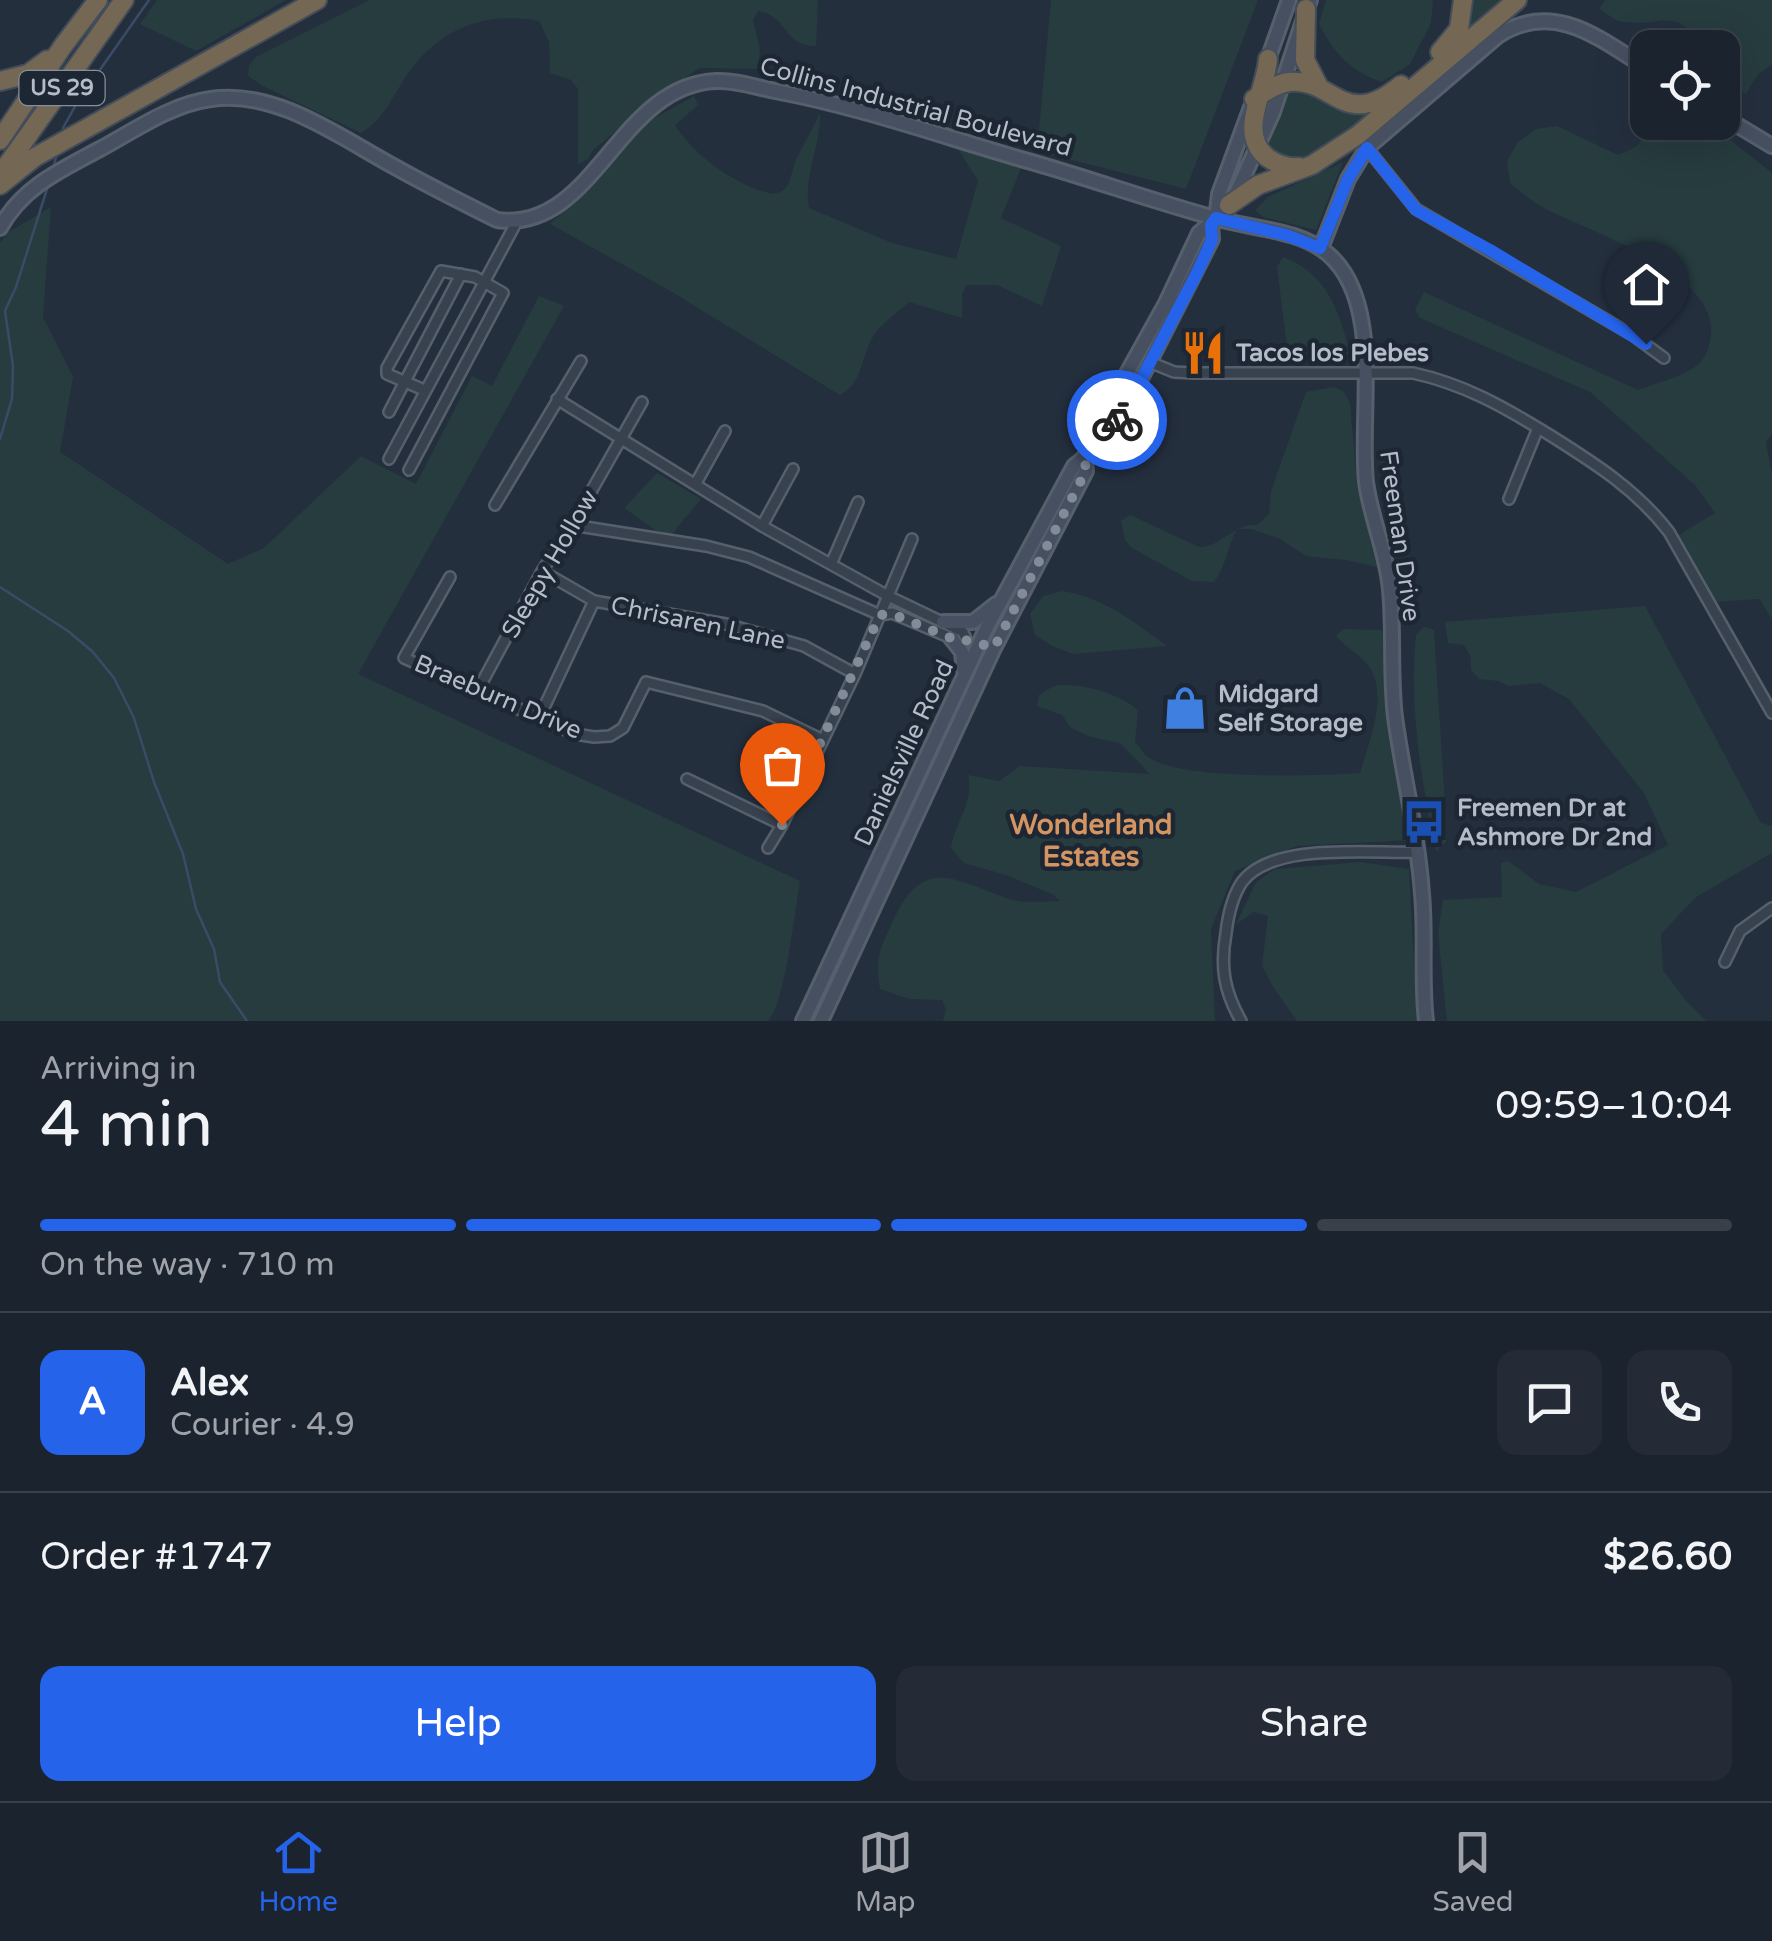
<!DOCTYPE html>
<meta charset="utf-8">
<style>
:root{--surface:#1b232e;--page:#242b36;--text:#f1f3f6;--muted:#a0a4aa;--line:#39404a;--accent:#2563eb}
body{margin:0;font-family:"Varela Round",sans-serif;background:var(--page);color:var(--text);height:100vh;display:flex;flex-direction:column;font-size:38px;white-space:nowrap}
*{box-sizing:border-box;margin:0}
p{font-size:32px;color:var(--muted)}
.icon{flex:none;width:55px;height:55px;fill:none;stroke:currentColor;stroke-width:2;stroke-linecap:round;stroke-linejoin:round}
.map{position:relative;height:1021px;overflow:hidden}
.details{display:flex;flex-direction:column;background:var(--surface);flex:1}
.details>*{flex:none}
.fabs{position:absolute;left:1630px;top:30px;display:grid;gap:20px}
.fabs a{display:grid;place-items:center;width:110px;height:110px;border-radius:20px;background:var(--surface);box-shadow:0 10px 40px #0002,0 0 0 2px var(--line);font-size:50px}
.pin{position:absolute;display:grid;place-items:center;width:85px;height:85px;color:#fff;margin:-102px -42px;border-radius:50% 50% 50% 0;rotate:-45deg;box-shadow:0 0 10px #0007}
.pin .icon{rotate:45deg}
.courier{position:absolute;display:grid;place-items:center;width:100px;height:100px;margin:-50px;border:8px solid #2563eb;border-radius:50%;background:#fff;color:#222;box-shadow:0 2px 12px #0007}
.summary em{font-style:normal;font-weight:600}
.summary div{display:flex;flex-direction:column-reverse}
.summary{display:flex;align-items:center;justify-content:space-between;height:170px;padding:0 40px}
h1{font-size:65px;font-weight:600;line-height:75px}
.bar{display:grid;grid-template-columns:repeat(4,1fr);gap:15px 10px;align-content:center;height:120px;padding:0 40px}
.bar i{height:12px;border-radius:8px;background:var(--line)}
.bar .selected{background:var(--accent)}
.bar p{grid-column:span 4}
.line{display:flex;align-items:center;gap:25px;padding:0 40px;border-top:2px solid var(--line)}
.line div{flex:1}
.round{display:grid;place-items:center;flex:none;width:105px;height:105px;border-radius:20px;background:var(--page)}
.cta{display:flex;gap:20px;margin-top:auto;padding:20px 40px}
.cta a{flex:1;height:115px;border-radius:20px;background:var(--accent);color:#fff;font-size:40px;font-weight:600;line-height:115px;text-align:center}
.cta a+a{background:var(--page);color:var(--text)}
.tab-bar{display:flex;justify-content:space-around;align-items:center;height:140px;border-top:2px solid var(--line);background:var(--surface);font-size:28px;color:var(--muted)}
.tab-bar a{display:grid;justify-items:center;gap:5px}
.tab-bar .selected{color:var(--accent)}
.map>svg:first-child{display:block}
.green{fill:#263c3f}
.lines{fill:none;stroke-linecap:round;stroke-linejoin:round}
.stream{stroke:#394c67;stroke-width:2.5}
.street-casing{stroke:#565f6c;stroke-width:14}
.secondary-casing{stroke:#565f6c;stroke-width:18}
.highway-casing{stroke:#434c59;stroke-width:22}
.street{stroke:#38414e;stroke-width:9}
.secondary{stroke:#465061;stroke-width:12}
.highway{stroke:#746855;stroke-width:18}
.done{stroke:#828b98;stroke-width:10;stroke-dasharray:0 18}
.route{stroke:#2563eb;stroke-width:12}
.labels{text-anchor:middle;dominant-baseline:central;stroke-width:9;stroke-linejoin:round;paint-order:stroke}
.shield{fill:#1d2633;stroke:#878f9c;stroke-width:2.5}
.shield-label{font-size:22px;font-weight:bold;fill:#b4bcc9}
.street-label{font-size:25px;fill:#b4bcc9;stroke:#1d2633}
.poi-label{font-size:25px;font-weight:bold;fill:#b4bcc9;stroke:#1d2633;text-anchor:start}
.neighbourhood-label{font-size:28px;font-weight:bold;fill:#d59563;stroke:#1d2633}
</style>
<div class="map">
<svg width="1772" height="1021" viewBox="0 0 1772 1021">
<rect width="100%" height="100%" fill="#242f3e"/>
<path class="green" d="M157,0H286L196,51L140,24Z
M370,0H818L816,46C782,46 788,15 758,11L753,20L760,49L758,69L699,68L633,117L593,150L588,159L578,164V89L571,80L550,73L549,42L539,21C488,10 439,29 409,72C394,93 385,119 361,133L265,87L248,76L249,65L256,57Z
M1051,0H1258L1186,189L1037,151Z
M1326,0H1433L1431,23L1410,64L1382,82C1351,72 1334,53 1319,24Z
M1466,0H1511L1356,131L1298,165L1263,148L1286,86L1292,85L1330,100L1391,96L1445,52Z
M1605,0H1772V65L1758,74L1746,94L1724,86L1722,48L1705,47C1671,2 1659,30 1619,21C1613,19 1605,12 1599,9Z
M694,96L698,105L675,125C694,156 738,187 773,194L783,191L789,183L795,162L820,113C821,144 803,178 809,208L892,243L956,259L978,181L957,147L1023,163L1001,218L1061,246L1042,306L997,285H967L962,294V318L909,302C898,312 882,323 874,335C860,356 865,381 840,395L672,292L550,224L598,181L637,128Z
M1653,123H1709L1772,173V434L1766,442L1772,475V620L1760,599L1713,602L1677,536L1715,513L1695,485L1590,392L1420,318L1415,310L1424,292L1638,390C1655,383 1680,378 1695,367C1706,358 1710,347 1711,334C1717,273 1591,232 1548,210C1534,203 1522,193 1510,183L1507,161L1518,142L1536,129L1557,126L1618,155L1637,146Z
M1343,162L1316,230L1263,217L1255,210L1268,197Z
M51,207L43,317L73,377L60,452L228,564L264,548L361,456L416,484L472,376L492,386L539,296L564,306L358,674L800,881C795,910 785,1004 768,1021H0V243L7,233Z
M1283,257C1330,274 1341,317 1352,361H1289L1277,267Z
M1334,387L1343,391L1350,403L1357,485L1380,568L1346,560L1306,556L1280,539L1252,529H1237C1227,547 1226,567 1214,582L1192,581L1132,548L1125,540L1121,521L1130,515L1199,547C1222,547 1233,523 1257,525L1269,514L1271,491L1306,392Z
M657,473L701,499L668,539L624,508Z
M1062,591C1101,596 1136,623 1167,646L1073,654L1052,646L1035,635L1030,614L1043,596Z
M1645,606L1761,823L1772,826V853L1696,897L1661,934L1663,970L1686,1001L1706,1021H1447L1438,933L1443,900L1502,897L1501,863L1508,861L1539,884L1576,892L1668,845L1644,793L1569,699L1540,683L1509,686L1499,681L1479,679L1471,670V658L1464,645L1448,643L1445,622Z
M1424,627L1434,630L1446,820V842L1436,851C1421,780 1409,708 1416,635Z
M1344,629L1382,630L1394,737L1413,840L1297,846L1235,871L1211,929L1215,1021H943L946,1010L942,1000L909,999L880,989C875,957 879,952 892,923C924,850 958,883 1013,900C1027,904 1045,901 1060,901L1054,895L1006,875L964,863L951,848C956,818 974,805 968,775L999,781L1020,766L1150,774L1120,743L1091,737L1071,728L1062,715L1037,706L1039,695C1046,691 1053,685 1061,685C1085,684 1120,694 1138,710L1135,742C1139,747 1145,756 1151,759C1187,780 1317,776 1360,773C1369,741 1391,691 1366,663C1357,652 1344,647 1336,635Z
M1361,862L1409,869L1417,1021H1297L1272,985L1262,965L1268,916L1254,912L1236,924L1256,882L1275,869Z"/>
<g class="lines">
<path class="stream" d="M63,128L78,101L149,0
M54,165L57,153
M0,439L12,399L13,366L5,311L16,287L47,189
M0,587L68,631L93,652L114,678L134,718L154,782L183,854L196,909L214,949L220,982L247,1021"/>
<g class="street-casing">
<path id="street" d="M1367,148L1416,209L1634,336L1664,358
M1152,363L1174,372L1194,373H1413C1464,384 1504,407 1548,434C1594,463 1636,489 1669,532L1772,713
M557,399L762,526L888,596L963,632L967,641
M389,412L461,274
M389,459L516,223
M409,470L503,293L475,277L441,271L387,368V374L424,390
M696,483L725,431
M1509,499L1538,428
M495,505L581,361
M572,525L706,546L749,557L880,615L892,613L954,639
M762,526L793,469
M832,562L858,502
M542,571L594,601L726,624L804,646L855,674
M450,577L404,658L575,734L594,737L610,736L623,728L646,682L763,711L823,740
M478,690L542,571L572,525L642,402
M540,716L594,601
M687,779L782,825
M768,848L782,825L855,674L912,539
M1725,962L1740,931L1772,908
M1241,1021C1224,991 1220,967 1226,933C1228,916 1232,897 1242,882C1273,841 1372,854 1419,852"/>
</g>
<g class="secondary-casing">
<path id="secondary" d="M1266,65L1289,0
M1722,116L1772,146
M1234,198L1273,112L1310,0
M1216,219L1219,194L1251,107
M0,228C22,187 61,170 100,149C135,130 172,104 211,99C276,89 341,138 395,167C429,186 463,203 497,220C595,233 617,85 716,81C736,80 755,87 775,91C861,107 944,137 1028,161C1091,179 1153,201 1215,218C1251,229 1299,229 1328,254C1384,302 1359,415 1366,482C1371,519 1387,553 1390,590C1394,632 1390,675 1395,717C1403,776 1418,834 1422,894C1426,936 1421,979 1426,1021
M1321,248L1348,179L1367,148L1499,35C1555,0 1600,39 1648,69
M1107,427L1105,413L1166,303L1199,233L1214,221
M943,622H973L996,604
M951,638L962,652L964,671
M803,1021L987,627L1074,466C1093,453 1103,431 1122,416L1212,239L1211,225
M821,1021L994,648L1086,471L1085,460"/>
</g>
<g class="highway-casing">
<path id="highway" d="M1306,9L1305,60L1319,87
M1440,52L1459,29L1463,0
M1268,59C1266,91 1236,134 1268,158C1278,165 1287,168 1299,167
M0,81L28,74L47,60
M1254,99C1265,92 1277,83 1290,82C1334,78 1344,132 1401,85
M0,140L63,46L98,0
M0,175L124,0
M0,185L35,157L317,0
M1229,205L1258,185L1312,165L1358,135L1517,0"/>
</g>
<use href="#street" class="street"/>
<use href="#secondary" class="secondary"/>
<use href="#highway" class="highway"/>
</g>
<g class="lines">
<path class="done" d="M782,825L880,615L892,614L961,642L968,640L994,648L1086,471L1085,460L1107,428L1117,420"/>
<path class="route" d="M1117,420L1122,416L1196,275L1212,240L1211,225L1216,218L1286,235L1320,248L1348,179L1367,148L1416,210L1490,250L1646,344"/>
</g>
<defs>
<g id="restaurant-bare" transform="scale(3.45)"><path d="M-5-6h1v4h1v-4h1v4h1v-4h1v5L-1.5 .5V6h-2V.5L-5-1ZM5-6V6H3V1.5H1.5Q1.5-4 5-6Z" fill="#e8710a" stroke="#1d2633" stroke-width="2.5" paint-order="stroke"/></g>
<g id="shop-bare" transform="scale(3.45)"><path d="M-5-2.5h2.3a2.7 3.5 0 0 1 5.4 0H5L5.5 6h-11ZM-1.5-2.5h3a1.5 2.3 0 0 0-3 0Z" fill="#3f7fe0" stroke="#1d2633" stroke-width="2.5" paint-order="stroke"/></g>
<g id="bus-bare" transform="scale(3.45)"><path d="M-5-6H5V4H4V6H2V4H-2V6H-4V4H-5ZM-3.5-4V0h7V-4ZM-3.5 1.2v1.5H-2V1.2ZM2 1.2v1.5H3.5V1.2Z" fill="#1a4fb4" stroke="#1d2633" stroke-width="2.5" paint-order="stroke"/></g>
</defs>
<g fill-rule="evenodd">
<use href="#restaurant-bare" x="1203" y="353"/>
<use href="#shop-bare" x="1185" y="708"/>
<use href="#bus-bare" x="1424" y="822"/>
</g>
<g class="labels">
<rect class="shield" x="19.5" y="71" width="85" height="34" rx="8"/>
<g class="shield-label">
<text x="62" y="88">US 29</text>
</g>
<g class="street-label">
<text transform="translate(916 107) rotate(15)">Collins Industrial Boulevard</text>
<text transform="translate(1400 536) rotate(82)">Freeman Drive</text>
<text transform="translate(550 564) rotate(-60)">Sleepy Hollow</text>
<text transform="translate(698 623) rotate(12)">Chrisaren Lane</text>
<text transform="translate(498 697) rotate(23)">Braeburn Drive</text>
<text transform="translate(904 753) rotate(-65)">Danielsville Road</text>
</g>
<g class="poi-label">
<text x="1236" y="353">Tacos los Plebes</text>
<text x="1218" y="694">Midgard<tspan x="1218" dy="29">Self Storage</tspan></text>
<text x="1457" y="808">Freemen Dr at<tspan x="1457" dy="29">Ashmore Dr 2nd</tspan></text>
</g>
<g class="neighbourhood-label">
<text x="1091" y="825">Wonderland<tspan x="1091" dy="32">Estates</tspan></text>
</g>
</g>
</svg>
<div class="fabs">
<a><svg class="icon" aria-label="locate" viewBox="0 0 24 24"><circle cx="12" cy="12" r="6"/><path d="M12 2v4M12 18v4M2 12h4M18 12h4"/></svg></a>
</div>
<div class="pin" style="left:782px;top:825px;background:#ea580c"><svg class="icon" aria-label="bag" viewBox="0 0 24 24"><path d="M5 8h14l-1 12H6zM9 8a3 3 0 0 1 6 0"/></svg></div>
<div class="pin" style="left:1646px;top:344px;background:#1f2937"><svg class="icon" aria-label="home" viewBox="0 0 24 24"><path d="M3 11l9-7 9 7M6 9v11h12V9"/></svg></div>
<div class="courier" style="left:1117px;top:420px"><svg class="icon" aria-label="bike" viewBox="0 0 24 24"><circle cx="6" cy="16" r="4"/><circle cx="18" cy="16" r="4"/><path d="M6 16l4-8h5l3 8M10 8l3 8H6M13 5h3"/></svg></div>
</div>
<section class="details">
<div class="summary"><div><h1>4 min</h1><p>Arriving in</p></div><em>09:59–10:04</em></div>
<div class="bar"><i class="selected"></i><i class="selected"></i><i class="selected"></i><i></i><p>On the way · 710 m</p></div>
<div class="line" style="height:180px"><b class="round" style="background:var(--accent);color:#fff">A</b><div><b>Alex</b><p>Courier · 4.9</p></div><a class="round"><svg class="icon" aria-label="chat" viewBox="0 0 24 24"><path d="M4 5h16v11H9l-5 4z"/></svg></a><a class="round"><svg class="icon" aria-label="phone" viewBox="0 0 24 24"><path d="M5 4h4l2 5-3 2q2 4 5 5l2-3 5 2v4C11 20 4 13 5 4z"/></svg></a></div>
<div class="line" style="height:130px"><div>Order #1747</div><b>$26.60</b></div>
<div class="cta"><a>Help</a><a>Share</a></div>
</section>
<nav class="tab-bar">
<a class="selected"><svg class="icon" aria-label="home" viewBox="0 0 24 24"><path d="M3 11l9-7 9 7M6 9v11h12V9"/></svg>Home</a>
<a><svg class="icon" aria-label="map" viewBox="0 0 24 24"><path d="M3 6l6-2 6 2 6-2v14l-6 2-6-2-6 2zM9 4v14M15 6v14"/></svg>Map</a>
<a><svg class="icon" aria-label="saved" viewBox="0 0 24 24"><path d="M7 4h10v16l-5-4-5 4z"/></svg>Saved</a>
</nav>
